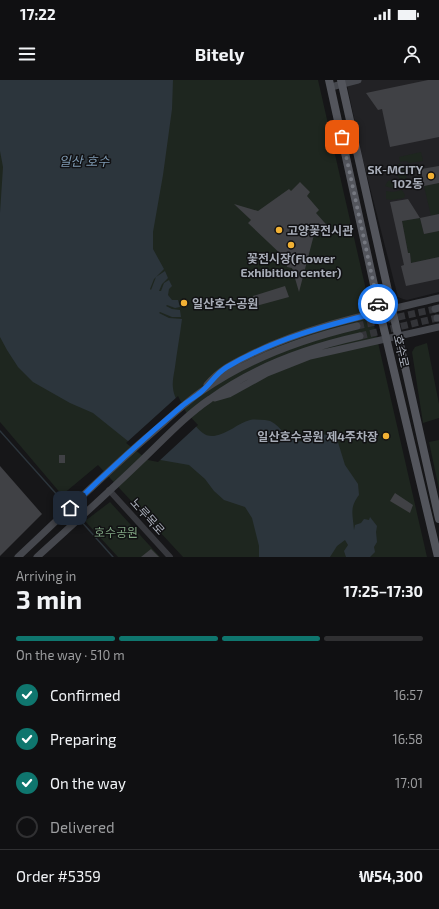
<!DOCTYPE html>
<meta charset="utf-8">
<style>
:root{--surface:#101012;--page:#19191b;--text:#f1f3f6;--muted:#9c9d9f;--line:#303032;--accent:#0f766e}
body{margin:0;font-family:"Exo 2","Noto Sans KR",sans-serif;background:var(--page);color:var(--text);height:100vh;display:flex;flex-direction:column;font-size:15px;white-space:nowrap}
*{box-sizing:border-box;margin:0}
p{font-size:13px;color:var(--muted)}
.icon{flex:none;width:22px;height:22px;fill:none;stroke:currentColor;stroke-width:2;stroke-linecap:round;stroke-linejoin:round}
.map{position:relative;height:477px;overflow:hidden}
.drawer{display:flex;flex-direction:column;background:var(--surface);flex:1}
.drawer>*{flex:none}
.pin{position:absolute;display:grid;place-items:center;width:34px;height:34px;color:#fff;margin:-17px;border-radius:8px;box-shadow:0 2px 6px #0006}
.courier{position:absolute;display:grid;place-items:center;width:40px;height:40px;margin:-20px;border:3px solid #1a73e8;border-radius:50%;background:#fff;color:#222;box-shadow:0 1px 5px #0007}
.headline em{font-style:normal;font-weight:700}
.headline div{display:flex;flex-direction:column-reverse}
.headline{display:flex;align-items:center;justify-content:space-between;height:68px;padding:0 16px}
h1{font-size:26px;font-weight:700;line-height:30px}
.bar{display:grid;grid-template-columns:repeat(4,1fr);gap:6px 4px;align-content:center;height:48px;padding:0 16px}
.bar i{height:5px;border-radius:3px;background:var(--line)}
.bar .active{background:var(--accent)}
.bar p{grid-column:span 4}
.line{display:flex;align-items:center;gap:10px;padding:0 16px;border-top:1px solid var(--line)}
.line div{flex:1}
ol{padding:0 16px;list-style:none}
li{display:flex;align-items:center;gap:12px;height:44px}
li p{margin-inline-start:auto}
li .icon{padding:4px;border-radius:50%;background:var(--accent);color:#fff;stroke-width:4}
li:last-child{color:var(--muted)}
li i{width:22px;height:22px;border:2px solid var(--line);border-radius:50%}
.status{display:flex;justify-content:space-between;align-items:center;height:28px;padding:0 20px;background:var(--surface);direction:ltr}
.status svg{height:11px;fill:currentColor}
header{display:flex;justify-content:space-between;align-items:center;height:52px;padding:0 16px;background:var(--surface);font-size:18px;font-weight:700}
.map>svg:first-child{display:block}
.built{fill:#222225}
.green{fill:#1e261f}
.water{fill:#2c353c}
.pier{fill:#161618}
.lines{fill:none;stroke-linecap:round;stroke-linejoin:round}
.stream{stroke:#2c353c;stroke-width:1.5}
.building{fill:#404145}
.secondary-tunnel{stroke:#333438;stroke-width:7;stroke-dasharray:7 3.5;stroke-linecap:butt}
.tertiary{stroke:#37383d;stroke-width:6}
.secondary{stroke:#45474d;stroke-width:7}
.primary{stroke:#53555c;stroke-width:8}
.done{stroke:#757880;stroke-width:4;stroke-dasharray:0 7.2}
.route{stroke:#1a73e8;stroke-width:5}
.poi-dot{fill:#f2b134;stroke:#111113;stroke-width:1.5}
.labels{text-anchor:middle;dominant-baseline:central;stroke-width:3;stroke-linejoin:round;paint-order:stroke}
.poi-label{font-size:12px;font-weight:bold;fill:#a8adb8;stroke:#111113;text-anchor:end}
.street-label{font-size:12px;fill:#a8adb8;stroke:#111113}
.park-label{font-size:12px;fill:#7fa381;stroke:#111113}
.water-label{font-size:13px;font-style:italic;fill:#7f9bb3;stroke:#111113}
</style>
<div class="status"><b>17:22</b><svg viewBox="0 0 49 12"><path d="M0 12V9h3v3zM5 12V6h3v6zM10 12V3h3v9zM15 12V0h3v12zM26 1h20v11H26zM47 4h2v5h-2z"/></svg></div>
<header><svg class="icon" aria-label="menu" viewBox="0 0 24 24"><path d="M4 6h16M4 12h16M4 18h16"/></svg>Bitely<svg class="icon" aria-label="person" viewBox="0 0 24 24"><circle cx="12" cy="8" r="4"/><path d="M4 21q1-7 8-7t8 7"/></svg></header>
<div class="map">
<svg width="439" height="477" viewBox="0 0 439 477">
<rect width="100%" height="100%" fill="#161618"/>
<path class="built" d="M346,0H439V212L407,220L403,219L398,217L363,80Z"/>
<path class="green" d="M0,0H318L427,477H183L98,385L62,415L0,342Z
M421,72L423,81L409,83L406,81L400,82L399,77Z
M400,83C407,89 409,97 403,104L393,88Z
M396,99L400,107L394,109L385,106L388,101Z
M439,103V134L431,136L424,106Z
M402,110L405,115L404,118L391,120L386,119V111L393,112Z
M420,138L424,154L439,151V177L411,183L410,173H408L402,141Z
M427,263L439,324V338L423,343L412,272L415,267Z
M439,360V409L429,362Z
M110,422L160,477H118L85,441Z"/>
<path class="water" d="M0,0H173L172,29L163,95L153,152V169L164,189L154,199L150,209L151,210L156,197L165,191L168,198L162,204L159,211H161L164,203L169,200L172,206L169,209L168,215L172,220H178L180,227L175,228L167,225L166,226L172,229L180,230L181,237H172L160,232L159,233L169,238L182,239C180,255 177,271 175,287C174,294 172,301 173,308C174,321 187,335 194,344C200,351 205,357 214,356C228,354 238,343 250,340C255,339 260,340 265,340C280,341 283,359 297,361C315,363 316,347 337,359L345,385L358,404L359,415C349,428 353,435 354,450L355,445L361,443L364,439L369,440L370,437L377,446L376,452L377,462L374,467L375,472L370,477H346L344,471L348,465L345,460L337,466L330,477H259V466L252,438L245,427L224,420L214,411L205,399L189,385L149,378L93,333L70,323L33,302L18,287L7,270L0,257V133L3,87L0,71Z"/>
<path class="pier" d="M178,316L186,332L198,345L158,382L148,380L126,363Z"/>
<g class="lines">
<path class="stream" d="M0,351L68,427
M71,430L77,437
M80,440L113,477"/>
</g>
<path class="building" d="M428,0H439V57L390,67L382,29L378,30L366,13Z
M439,86V103L424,106L421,89Z
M300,102L310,112L307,116L319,130L316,133L332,151L316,147L299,212L292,188L287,187L286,179L248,143L251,140L234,124L258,131L289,109L291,111Z
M408,119L420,138L402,141L408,173H410L411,183L439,177V199L406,206L401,186L404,185L390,122Z
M439,134V151L424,154L420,138Z
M285,206L289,217L256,226L253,216Z
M59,375H65V383H59Z
M0,386L42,434L0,476Z
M395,413L413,425L410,433L390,421Z
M151,469L159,477H141Z"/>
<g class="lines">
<path class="secondary-tunnel" d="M357,246L435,229
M360,256L437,238"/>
<path class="tertiary" d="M109,410L170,477"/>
<path class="secondary" d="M331,7L358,0
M435,229L439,228
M437,238H439
M207,305C220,289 234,283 252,274C311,245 376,233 439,218
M215,318L229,314L267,293L310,276L439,247
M18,477C61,437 102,396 146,358C165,342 182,325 202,311C249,278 302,259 357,246
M37,477C72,445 108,413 142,380C164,359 185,336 210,319C255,286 306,268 360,256"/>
<path class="primary" d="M329,0L380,232L438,477
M341,0L439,439"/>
</g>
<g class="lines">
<path class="done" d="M342,57L378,224"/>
<path class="route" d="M70,428C106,393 143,359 182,326C188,321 195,317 201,312C212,303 214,295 227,287C274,259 327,245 380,232L378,224"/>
</g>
<g class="poi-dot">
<circle cx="431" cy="96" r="4"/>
<circle cx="279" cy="150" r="4"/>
<circle cx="291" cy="165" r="4"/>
<circle cx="184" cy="223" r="4"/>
<circle cx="386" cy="356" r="4"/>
</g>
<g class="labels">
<g class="poi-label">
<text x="423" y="89">SK-MCITY<tspan x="423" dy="14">102동</tspan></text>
<text x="287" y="150" text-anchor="start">고양꽃전시관</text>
<text x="291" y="178" text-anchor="middle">꽃전시장(Flower<tspan x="291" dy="14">Exhibition center)</tspan></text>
<text x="192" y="223" text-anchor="start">일산호수공원</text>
<text x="378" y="356">일산호수공원 제4주차장</text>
</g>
<g class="street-label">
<text transform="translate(402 271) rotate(77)">호수로</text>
<text transform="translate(148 436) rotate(48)">노루목로</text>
</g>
<g class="park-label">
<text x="116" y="452">호수공원</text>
</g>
<g class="water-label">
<text x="84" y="81">일산 호수</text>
</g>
</g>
</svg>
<div class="pin" style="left:342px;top:57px;background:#ea580c"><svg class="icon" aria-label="bag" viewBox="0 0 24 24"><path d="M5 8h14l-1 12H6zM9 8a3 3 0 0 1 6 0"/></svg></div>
<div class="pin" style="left:70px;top:428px;background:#1f2937"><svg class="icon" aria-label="home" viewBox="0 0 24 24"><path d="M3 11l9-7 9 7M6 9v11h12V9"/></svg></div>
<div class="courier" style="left:378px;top:224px"><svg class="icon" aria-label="car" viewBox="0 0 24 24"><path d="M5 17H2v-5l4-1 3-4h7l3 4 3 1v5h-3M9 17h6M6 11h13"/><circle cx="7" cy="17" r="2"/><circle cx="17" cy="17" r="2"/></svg></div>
</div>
<section class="drawer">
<div class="headline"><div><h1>3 min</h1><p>Arriving in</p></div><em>17:25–17:30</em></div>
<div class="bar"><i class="active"></i><i class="active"></i><i class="active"></i><i></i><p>On the way · 510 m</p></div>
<ol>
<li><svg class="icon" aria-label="check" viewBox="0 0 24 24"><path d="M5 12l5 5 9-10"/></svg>Confirmed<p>16:57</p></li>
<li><svg class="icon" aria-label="check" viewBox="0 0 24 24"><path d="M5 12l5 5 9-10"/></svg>Preparing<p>16:58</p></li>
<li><svg class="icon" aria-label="check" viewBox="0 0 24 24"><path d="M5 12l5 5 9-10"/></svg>On the way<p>17:01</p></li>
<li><i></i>Delivered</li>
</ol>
<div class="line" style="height:52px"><div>Order #5359</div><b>₩54,300</b></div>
</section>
